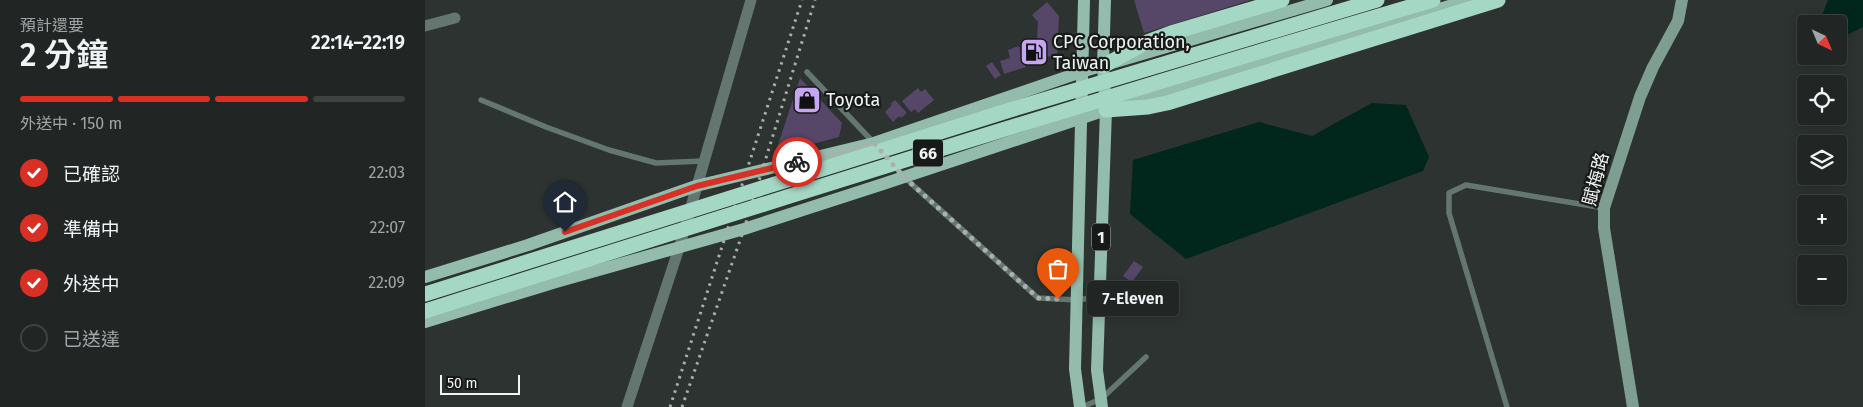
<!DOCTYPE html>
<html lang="zh-TW">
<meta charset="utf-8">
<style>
:root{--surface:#212625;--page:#2d3232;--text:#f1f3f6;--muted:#a2a5a7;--line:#3e4342;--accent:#d93025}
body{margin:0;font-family:"Fira Sans","Noto Sans TC",sans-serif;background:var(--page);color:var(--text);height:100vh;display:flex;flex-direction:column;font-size:19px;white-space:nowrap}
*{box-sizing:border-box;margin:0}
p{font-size:16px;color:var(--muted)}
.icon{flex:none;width:28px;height:28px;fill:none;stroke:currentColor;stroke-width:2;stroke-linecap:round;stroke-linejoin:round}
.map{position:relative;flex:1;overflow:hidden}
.details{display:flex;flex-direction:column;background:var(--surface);width:425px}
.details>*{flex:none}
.needle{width:32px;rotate:136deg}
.controls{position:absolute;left:1372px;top:15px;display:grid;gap:10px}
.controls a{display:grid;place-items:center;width:50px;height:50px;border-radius:5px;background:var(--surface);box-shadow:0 2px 12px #0003,0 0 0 1px var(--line);font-size:25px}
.scale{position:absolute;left:15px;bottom:12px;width:80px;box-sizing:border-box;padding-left:5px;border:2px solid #f0f4f3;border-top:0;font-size:14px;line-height:18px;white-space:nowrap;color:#f0f4f3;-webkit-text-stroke:4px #171a19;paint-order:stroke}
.pin{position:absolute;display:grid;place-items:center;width:42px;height:42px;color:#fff;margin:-51px -21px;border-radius:50% 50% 50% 0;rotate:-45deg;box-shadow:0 0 5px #0007}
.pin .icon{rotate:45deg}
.courier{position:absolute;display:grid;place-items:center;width:50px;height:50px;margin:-25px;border:4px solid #d93025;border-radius:50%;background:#fff;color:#222;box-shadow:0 1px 6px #0007}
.bubble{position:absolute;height:35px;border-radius:5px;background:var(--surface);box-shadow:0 2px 12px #0003,0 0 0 1px var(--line);font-size:16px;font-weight:600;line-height:35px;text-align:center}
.overview em{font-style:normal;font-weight:600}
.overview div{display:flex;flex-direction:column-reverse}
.overview{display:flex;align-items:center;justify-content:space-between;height:85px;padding:0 20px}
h1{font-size:32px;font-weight:600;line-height:38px}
.bar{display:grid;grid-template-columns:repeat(4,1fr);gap:8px 5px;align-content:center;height:60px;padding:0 20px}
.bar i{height:6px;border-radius:4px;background:var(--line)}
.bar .current{background:var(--accent)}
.bar p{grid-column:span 4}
ol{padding:0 20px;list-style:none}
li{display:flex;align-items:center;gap:15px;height:55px}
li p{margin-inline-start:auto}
li .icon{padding:5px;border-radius:50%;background:var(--accent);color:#fff;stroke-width:4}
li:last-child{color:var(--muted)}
li i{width:28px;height:28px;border:2px solid var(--line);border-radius:50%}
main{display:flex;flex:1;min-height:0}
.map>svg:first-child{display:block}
.water{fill:#01271d}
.building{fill:#564769}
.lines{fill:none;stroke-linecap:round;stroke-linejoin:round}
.lane{stroke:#637770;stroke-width:5.5}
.street{stroke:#637770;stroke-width:11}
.secondary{stroke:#7e9e92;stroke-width:12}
.primary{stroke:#93bcad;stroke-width:12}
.highway{stroke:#a5d7c5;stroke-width:15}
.rail{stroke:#aaafae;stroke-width:3;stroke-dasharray:2.5 5;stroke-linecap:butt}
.highway-bridge{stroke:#a5d7c5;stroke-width:15}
.done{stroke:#abb0af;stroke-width:5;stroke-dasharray:0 9}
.route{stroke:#d93025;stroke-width:6}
.labels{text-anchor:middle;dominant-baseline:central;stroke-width:4.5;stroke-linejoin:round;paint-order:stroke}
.shield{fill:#171a19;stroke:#afb3b2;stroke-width:1}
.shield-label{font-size:16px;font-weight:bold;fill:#f0f4f3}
.poi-label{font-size:18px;fill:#f0f4f3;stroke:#171a19;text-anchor:start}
.street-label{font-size:18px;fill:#f0f4f3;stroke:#171a19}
</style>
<main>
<section class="details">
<div class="overview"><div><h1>2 分鐘</h1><p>預計還要</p></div><em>22:14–22:19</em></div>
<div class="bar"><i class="current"></i><i class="current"></i><i class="current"></i><i></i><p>外送中 · 150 m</p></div>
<ol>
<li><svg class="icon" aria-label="check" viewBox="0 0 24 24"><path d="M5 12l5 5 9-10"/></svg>已確認<p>22:03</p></li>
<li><svg class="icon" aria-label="check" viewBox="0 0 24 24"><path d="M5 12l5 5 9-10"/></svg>準備中<p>22:07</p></li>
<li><svg class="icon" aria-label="check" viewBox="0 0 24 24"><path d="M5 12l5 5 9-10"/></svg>外送中<p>22:09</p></li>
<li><i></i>已送達</li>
</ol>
</section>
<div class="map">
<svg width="1438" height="407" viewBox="0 0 1438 407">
<rect width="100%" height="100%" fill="#2c3331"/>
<path class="water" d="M1403,0H1438V27L1414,39V24H1398L1396,18Z
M947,103L981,105L1004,157L998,171L761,259L705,214L708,160L834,122L887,136Z"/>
<path class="building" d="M709,0H826L719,33Z
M622,2L634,16L632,57L611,56L613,22L607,15Z
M594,46L601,67L579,74L575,61L585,58L583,50Z
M567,62L576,75L570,79L561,66Z
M375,78L417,123L414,137L350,154Z
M493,88L496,92L500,89L509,100L493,113L490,109L486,112L477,101Z
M470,100L482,113L476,118L474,116L468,122L460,112L467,105L465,104Z
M709,261L718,267L707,282L698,276Z"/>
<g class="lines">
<path class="lane" d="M382,72L449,143
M56,100L121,127L184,150L231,163L279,161
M469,165L479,177L613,298L652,300L674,297
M657,407L676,399L721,357
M1082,407L1024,213V193L1041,185L1179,208"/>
<path class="street" d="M0,26L30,18
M202,407L254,248L326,0"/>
<path class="secondary" d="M1208,407L1179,228V208L1215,97L1228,67L1253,21L1257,0"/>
<path class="primary" d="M0,277L103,245L271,186L449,143L656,72L902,0
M0,322L131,282L319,229L458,184L702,103L1044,0
M655,407L650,369L659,0
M677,407L672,370L681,110L678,66L680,0"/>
<path class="highway" d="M678,66L722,42L746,33L857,0
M681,110L723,107L742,103L1073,0"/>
<path class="rail" d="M245,407L377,0
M257,407L319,229L390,0"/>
<path class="highway-bridge" d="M0,294L585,110L952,0
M0,311C335,205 671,99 1008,0"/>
</g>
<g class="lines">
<path class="done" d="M372,162L449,143L479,177L613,298L633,299"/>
<path class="route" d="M140,232L272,186L372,162"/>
</g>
<defs>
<g id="fuel-square" transform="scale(1.4375)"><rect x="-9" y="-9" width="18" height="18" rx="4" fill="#c6a6f0" stroke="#171a19"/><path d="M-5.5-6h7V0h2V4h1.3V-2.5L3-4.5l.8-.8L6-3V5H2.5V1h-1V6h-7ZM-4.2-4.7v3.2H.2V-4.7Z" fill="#111"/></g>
<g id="shop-square" transform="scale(1.4375)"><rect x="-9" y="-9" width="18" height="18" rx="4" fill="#c6a6f0" stroke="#171a19"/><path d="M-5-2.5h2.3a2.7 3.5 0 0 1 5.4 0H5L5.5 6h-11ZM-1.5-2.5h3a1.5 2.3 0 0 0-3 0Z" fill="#111"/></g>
</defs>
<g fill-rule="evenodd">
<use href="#fuel-square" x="609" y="52"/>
<use href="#shop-square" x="382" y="100"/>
</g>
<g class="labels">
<g class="shield">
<rect x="488" y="139.5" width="30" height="27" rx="4"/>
<rect x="667" y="223.5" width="18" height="27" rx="4"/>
</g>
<g class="shield-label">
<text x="503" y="153">66</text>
<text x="676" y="237">1</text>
</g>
<g class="poi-label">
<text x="628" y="42">CPC Corporation,<tspan x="628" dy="21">Taiwan</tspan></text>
<text x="401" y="100">Toyota</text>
</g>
<g class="street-label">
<text transform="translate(1171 179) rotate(-75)">賦梅路</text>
</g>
</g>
</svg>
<div class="controls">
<a><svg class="needle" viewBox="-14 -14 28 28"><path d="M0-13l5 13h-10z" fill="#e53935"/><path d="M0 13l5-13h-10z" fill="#a2a5a7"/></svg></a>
<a><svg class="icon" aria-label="locate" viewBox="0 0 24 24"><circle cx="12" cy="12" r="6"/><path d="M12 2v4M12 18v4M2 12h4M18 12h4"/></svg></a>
<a><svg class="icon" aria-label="layers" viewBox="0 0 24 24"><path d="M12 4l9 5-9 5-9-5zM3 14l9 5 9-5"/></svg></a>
<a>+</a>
<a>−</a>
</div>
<div class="scale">50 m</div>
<div class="pin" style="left:633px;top:299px;background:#ea580c"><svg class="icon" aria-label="bag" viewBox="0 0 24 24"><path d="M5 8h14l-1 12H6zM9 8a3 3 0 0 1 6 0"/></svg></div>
<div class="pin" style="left:140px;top:232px;background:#1f2937"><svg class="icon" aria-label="home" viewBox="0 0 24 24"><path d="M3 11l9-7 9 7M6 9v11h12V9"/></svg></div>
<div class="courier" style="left:372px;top:162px"><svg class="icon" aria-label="bike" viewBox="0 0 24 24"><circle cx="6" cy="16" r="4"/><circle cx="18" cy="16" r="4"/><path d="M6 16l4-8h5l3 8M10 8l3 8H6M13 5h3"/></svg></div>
<div class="bubble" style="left:662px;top:281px;width:92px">7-Eleven</div>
</div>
</main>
